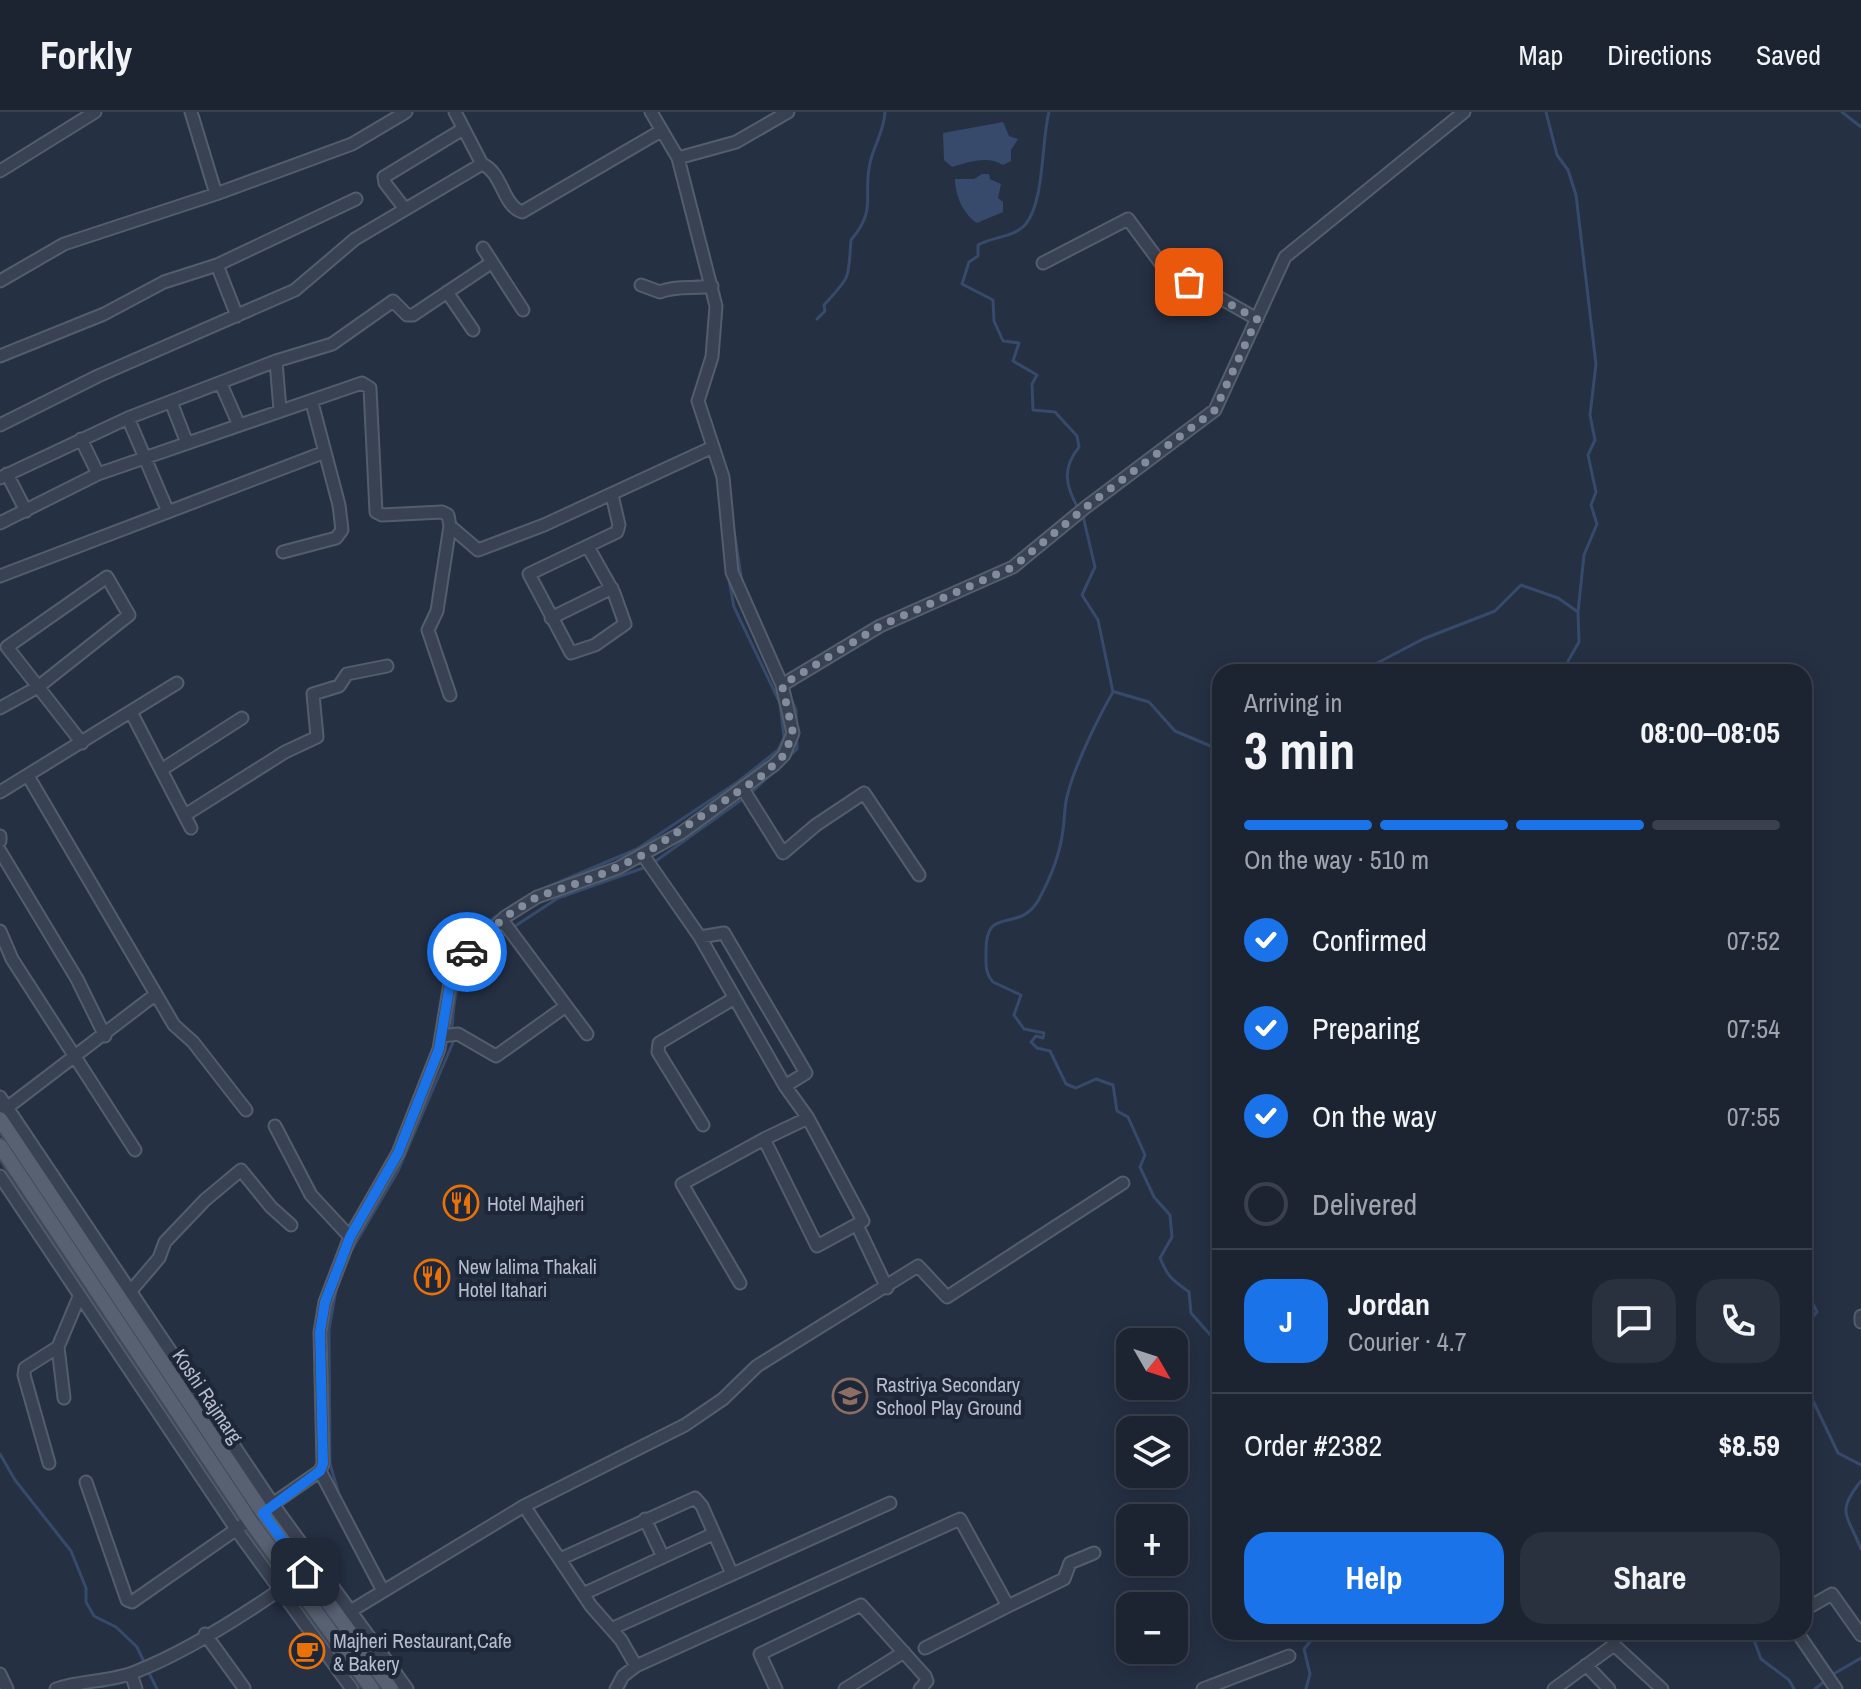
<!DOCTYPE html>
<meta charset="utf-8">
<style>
:root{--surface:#1c2432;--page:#29303e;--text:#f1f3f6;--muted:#a0a4ac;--line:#3a414d;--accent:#1a73e8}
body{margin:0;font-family:"Archivo Narrow",sans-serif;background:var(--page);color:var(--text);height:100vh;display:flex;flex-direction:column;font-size:30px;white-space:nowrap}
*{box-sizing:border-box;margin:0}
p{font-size:26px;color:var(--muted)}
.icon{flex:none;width:44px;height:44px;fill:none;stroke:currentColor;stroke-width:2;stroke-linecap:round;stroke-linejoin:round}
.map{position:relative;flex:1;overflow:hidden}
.details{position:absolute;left:1212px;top:552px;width:600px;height:976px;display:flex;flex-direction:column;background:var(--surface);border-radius:24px;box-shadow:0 4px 20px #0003,0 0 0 2px var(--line)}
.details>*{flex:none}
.needle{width:52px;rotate:129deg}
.buttons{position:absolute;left:1116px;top:1216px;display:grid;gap:16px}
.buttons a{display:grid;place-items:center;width:72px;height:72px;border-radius:16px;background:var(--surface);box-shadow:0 4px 20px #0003,0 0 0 2px var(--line);font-size:40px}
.pin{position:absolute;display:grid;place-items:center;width:68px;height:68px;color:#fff;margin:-34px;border-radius:16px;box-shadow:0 4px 12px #0006}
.courier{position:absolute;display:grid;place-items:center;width:80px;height:80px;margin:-40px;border:6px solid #1a73e8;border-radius:50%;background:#fff;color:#222;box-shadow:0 2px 10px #0007}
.headline em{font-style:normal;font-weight:800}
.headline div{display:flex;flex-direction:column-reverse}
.headline{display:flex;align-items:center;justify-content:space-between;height:136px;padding:0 32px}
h1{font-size:52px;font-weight:800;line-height:60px}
.bar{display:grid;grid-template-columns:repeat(4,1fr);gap:12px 8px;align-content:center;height:96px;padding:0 32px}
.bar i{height:10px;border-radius:6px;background:var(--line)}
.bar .active{background:var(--accent)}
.bar p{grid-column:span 4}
.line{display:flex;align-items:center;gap:20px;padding:0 32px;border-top:2px solid var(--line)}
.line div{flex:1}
.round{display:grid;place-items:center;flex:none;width:84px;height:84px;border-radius:24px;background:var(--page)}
ol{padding:0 32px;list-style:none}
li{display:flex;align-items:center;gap:24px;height:88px}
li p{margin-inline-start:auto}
li .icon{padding:8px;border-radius:50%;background:var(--accent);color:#fff;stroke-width:4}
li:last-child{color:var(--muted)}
li i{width:44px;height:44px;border:4px solid var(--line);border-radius:50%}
.action{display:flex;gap:16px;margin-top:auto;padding:16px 32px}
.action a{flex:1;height:92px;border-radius:24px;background:var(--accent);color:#fff;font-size:32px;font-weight:800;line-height:92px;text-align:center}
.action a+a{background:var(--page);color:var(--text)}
header{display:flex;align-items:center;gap:48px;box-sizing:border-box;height:112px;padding:0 40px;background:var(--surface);border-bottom:2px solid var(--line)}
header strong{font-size:38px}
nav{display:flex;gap:44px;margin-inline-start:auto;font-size:28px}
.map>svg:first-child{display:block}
.water{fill:#374a6b}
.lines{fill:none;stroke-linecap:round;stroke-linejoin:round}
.stream{stroke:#374a6b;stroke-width:3}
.minor-casing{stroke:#545d6c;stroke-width:15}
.major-casing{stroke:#434b5b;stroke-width:18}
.minor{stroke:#394252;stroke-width:11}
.major{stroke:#576172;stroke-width:14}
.done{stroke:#838c9c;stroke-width:8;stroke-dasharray:0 14.4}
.route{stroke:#1a73e8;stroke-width:10}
.labels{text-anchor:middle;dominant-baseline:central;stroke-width:8;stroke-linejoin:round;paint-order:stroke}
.poi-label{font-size:20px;fill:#b6bdcc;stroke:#1e2738;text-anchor:start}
.street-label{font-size:20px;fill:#b6bdcc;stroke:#1e2738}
</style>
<header>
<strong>Forkly</strong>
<nav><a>Map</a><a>Directions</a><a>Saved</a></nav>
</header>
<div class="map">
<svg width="1861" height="1577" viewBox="0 0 1861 1577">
<rect width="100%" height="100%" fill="#253043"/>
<path class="water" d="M1003,10L1009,24L1018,27L1011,38V49L1003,53C988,43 968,50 952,55L944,48L943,21Z
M982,62H989L990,67L1001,72L998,86L1003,90V100L977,111C963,102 955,83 955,67H974Z"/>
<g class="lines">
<path class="stream" d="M1049,0C1041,31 1045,89 1025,113C1014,125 992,125 978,133V144L969,150L962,172L993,188L994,209L1003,229L1019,231L1013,249L1037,263L1032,272L1033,298L1055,300L1077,324L1079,335C1061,357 1066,375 1079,398
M1546,0L1557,43L1568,58L1576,83L1596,252L1590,303L1595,328L1588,343L1596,380L1591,393L1597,412L1584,443L1578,500L1579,530L1568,549V560
M1842,0L1861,15
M817,207L825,199L824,193C851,163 848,169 851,128C879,95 861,83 871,47C876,29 884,19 885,0
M1083,404L1095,455L1082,483L1098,508L1113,580C1099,604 1075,653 1068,681C1064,693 1065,705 1063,718C1060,743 1051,765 1039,787C1019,824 985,790 986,841C986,852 985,861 993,870L1021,883L1014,903L1024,917L1044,921L1043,926L1036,924L1031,930L1037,936L1050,939L1066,972L1076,976L1096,967L1113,973L1117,999L1128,1005L1145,1043L1140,1055L1154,1085L1170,1103L1172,1125L1160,1146C1169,1167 1172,1167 1189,1180L1191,1201L1220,1234
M732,406L742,470
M1360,560L1423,527L1495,499L1521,473L1558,486L1578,500
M1115,580L1149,590L1175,619L1220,638
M752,680L797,637L796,598L789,581
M653,751L744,686
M545,776L637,737L739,669L778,638L784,626L780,591L734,495L728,463
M512,816L558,786L646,755
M453,840L495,805L524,787
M452,919C455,864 461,852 506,821
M1804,1136L1811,1150L1806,1178L1817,1200L1804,1215
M1220,1257L1217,1263L1220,1276
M1804,1270L1838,1341L1861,1353
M0,1342L15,1368L71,1439L86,1476V1490L94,1504L116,1515L137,1535L145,1552
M1861,1369C1835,1401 1848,1403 1861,1437
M340,1386L330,1352L329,1218L336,1178L351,1139L398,1059L454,928
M1751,1520L1761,1547L1789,1568L1794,1577
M148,1559L157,1577
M1830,1564L1861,1546
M1306,1577L1310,1562L1304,1537L1318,1520
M1815,1577L1825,1569"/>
<g class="minor-casing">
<path id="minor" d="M678,46L736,30L788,0
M482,52C503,61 502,93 522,100L661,19
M0,59L95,0
M216,82L352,32L406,0
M405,97L385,71L384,65L463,17
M483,136L523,198
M1043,151L1128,107L1162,153L1257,207
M217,153L237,204
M0,169L64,132L216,82L191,0
M641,173L660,180C675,173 695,177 712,174
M447,180L473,218
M0,244L104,202L164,170L217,153L356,87
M276,249L280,298
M221,272L239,313
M171,290L187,331
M128,306L168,400
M0,313L98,264L295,178L355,127L482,52L455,0
M81,327L98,362
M7,362L26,399
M0,366L128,306L276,249L332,232L393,189L407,203H413L491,151
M0,411L98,362L362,271L370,276L376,400L382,403L442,400L448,403L450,414L478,438L544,413L713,335
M450,414L437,499L428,518L450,583
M588,435L614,481L625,512L595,533L571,541L529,462L617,420L619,413L612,383
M283,440L336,426L342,418L339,393L312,291
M0,464L325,340
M551,506L612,476
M782,573L880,514L1013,455L1086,395L1215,298L1285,145L1464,0
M0,596L38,575L129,503L107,465L7,535L82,631
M131,600L191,716
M161,658L242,606
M28,664L174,913L193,930L246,998
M743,677L783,741L816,713L864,681L919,763
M0,680L177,571
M185,703L285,640L317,625L313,582L339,574L347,562L387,554
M0,724V729
M0,739L77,867L105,924
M643,743L700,825L724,821L806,961L785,974L700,825
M502,808L587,922
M0,819L12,847L135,1038
M442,924L458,922L496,944L566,894
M785,974L808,1006L863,1109L817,1134L764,1027L808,1006
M0,985L277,1398L407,1577
M4,998L156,882
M703,1013L658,940L659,931L733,887
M275,1014L311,1083L350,1125
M0,1064L238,1420L352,1577
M857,1113L887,1176
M740,1171L682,1072L764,1027
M130,1180L159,1146L165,1130L205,1088L241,1058L271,1095L291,1113
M1861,1204V1210
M58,1235L64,1286
M49,1351L24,1263L25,1256L58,1235L79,1185
M320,1359L383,1479
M86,1370L127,1488L132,1490L320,1359L323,1352L320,1220L325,1190L350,1125L398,1041L439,937L451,865L458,851L505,805L537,785L618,756L681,721L774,653L784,643L793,621L782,573L732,460L723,365L698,289L712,245L716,194L678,46L651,0
M524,1394L591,1494L621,1528L636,1554
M645,1407L663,1445
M560,1447L695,1386L702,1394L732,1462
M583,1482L713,1422
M1008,1494L1064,1467L1070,1451L1094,1441
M1804,1498L1832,1482L1861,1523
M349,1500L524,1394L685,1313L723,1287L757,1254L918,1154L947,1185L1123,1071
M611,1517L890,1391
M1797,1520L1836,1577
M205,1522L244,1576
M1586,1553L1609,1577
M0,1562L7,1577
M131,1562L136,1577
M56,1577C82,1568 111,1570 135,1560C194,1537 261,1492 312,1455
M616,1577L623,1564L636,1554L960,1407L1008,1494L925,1536
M776,1577L760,1542L861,1493L925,1564L927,1569L920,1577
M845,1577L904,1540
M1203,1577L1289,1544
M1554,1577L1614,1533L1662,1577"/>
</g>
<g class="major-casing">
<path id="major" d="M0,1007L263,1401L391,1577
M0,1034L251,1410L372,1577"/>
</g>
<use href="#minor" class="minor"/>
<use href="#major" class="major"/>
</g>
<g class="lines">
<path class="done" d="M467,840L505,805L537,785L598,764L643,743L763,663L784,643L793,621L782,573L880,514L1013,455L1086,395L1215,298L1257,207L1189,170"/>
<path class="route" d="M305,1460L263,1401L320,1359L323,1352L320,1220L325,1190L350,1125L398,1041L439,937L451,865L467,840"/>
</g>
<defs>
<g id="restaurant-ring" transform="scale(1.8)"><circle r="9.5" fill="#1e2738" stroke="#e8710a" stroke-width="1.5"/><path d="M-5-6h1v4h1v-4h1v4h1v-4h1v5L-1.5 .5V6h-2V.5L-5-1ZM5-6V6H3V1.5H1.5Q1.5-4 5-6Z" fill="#e8710a"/></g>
<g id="school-ring" transform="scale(1.8)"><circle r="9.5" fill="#1e2738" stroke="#8d6e63" stroke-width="1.5"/><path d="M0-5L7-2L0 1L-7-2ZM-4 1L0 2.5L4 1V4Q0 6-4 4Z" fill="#8d6e63"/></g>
<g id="cafe-ring" transform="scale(1.8)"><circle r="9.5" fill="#1e2738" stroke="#e8710a" stroke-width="1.5"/><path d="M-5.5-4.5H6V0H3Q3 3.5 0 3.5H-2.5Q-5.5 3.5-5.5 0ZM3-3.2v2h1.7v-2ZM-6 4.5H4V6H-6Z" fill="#e8710a"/></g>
</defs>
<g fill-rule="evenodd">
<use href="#restaurant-ring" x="461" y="1091"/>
<use href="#restaurant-ring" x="432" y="1165"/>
<use href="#school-ring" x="850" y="1284"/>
<use href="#cafe-ring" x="307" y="1539"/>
</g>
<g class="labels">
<g class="poi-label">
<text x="487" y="1091">Hotel Majheri</text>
<text x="458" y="1154">New lalima Thakali<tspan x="458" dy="23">Hotel Itahari</tspan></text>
<text x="876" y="1272">Rastriya Secondary<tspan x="876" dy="23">School Play Ground</tspan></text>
<text x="333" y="1528">Majheri Restaurant,Cafe<tspan x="333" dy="23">&amp; Bakery</tspan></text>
</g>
<g class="street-label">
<text transform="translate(208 1284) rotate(56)">Koshi Rajmarg</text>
</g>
</g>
</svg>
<div class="buttons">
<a><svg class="needle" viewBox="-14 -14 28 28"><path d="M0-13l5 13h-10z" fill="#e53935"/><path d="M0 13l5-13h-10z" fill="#a0a4ac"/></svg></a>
<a><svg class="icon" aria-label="layers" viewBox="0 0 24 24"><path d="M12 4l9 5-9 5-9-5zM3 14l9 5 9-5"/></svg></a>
<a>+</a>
<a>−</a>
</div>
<div class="pin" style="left:1189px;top:170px;background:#ea580c"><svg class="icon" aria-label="bag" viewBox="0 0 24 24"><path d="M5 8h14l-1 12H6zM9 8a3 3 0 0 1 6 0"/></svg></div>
<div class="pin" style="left:305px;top:1460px;background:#1f2937"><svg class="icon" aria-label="home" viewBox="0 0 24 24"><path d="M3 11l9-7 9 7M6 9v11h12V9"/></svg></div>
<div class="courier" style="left:467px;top:840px"><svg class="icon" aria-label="car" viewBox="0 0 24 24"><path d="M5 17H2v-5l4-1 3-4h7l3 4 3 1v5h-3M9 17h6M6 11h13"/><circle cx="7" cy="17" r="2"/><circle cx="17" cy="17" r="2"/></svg></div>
<section class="details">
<div class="headline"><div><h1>3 min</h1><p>Arriving in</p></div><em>08:00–08:05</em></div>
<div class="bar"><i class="active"></i><i class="active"></i><i class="active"></i><i></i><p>On the way · 510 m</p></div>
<ol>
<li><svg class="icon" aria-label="check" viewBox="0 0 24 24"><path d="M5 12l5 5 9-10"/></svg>Confirmed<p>07:52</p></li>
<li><svg class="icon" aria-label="check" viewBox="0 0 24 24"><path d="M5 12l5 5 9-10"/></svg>Preparing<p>07:54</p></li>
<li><svg class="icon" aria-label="check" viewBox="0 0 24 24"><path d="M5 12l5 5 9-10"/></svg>On the way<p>07:55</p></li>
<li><i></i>Delivered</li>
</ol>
<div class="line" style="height:144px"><b class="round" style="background:var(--accent);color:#fff">J</b><div><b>Jordan</b><p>Courier · 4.7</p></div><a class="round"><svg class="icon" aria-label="chat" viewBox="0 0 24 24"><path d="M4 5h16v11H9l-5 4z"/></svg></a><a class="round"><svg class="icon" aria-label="phone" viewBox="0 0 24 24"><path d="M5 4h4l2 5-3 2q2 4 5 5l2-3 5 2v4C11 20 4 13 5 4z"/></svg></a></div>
<div class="line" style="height:104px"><div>Order #2382</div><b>$8.59</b></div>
<div class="action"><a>Help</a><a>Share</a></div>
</section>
</div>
